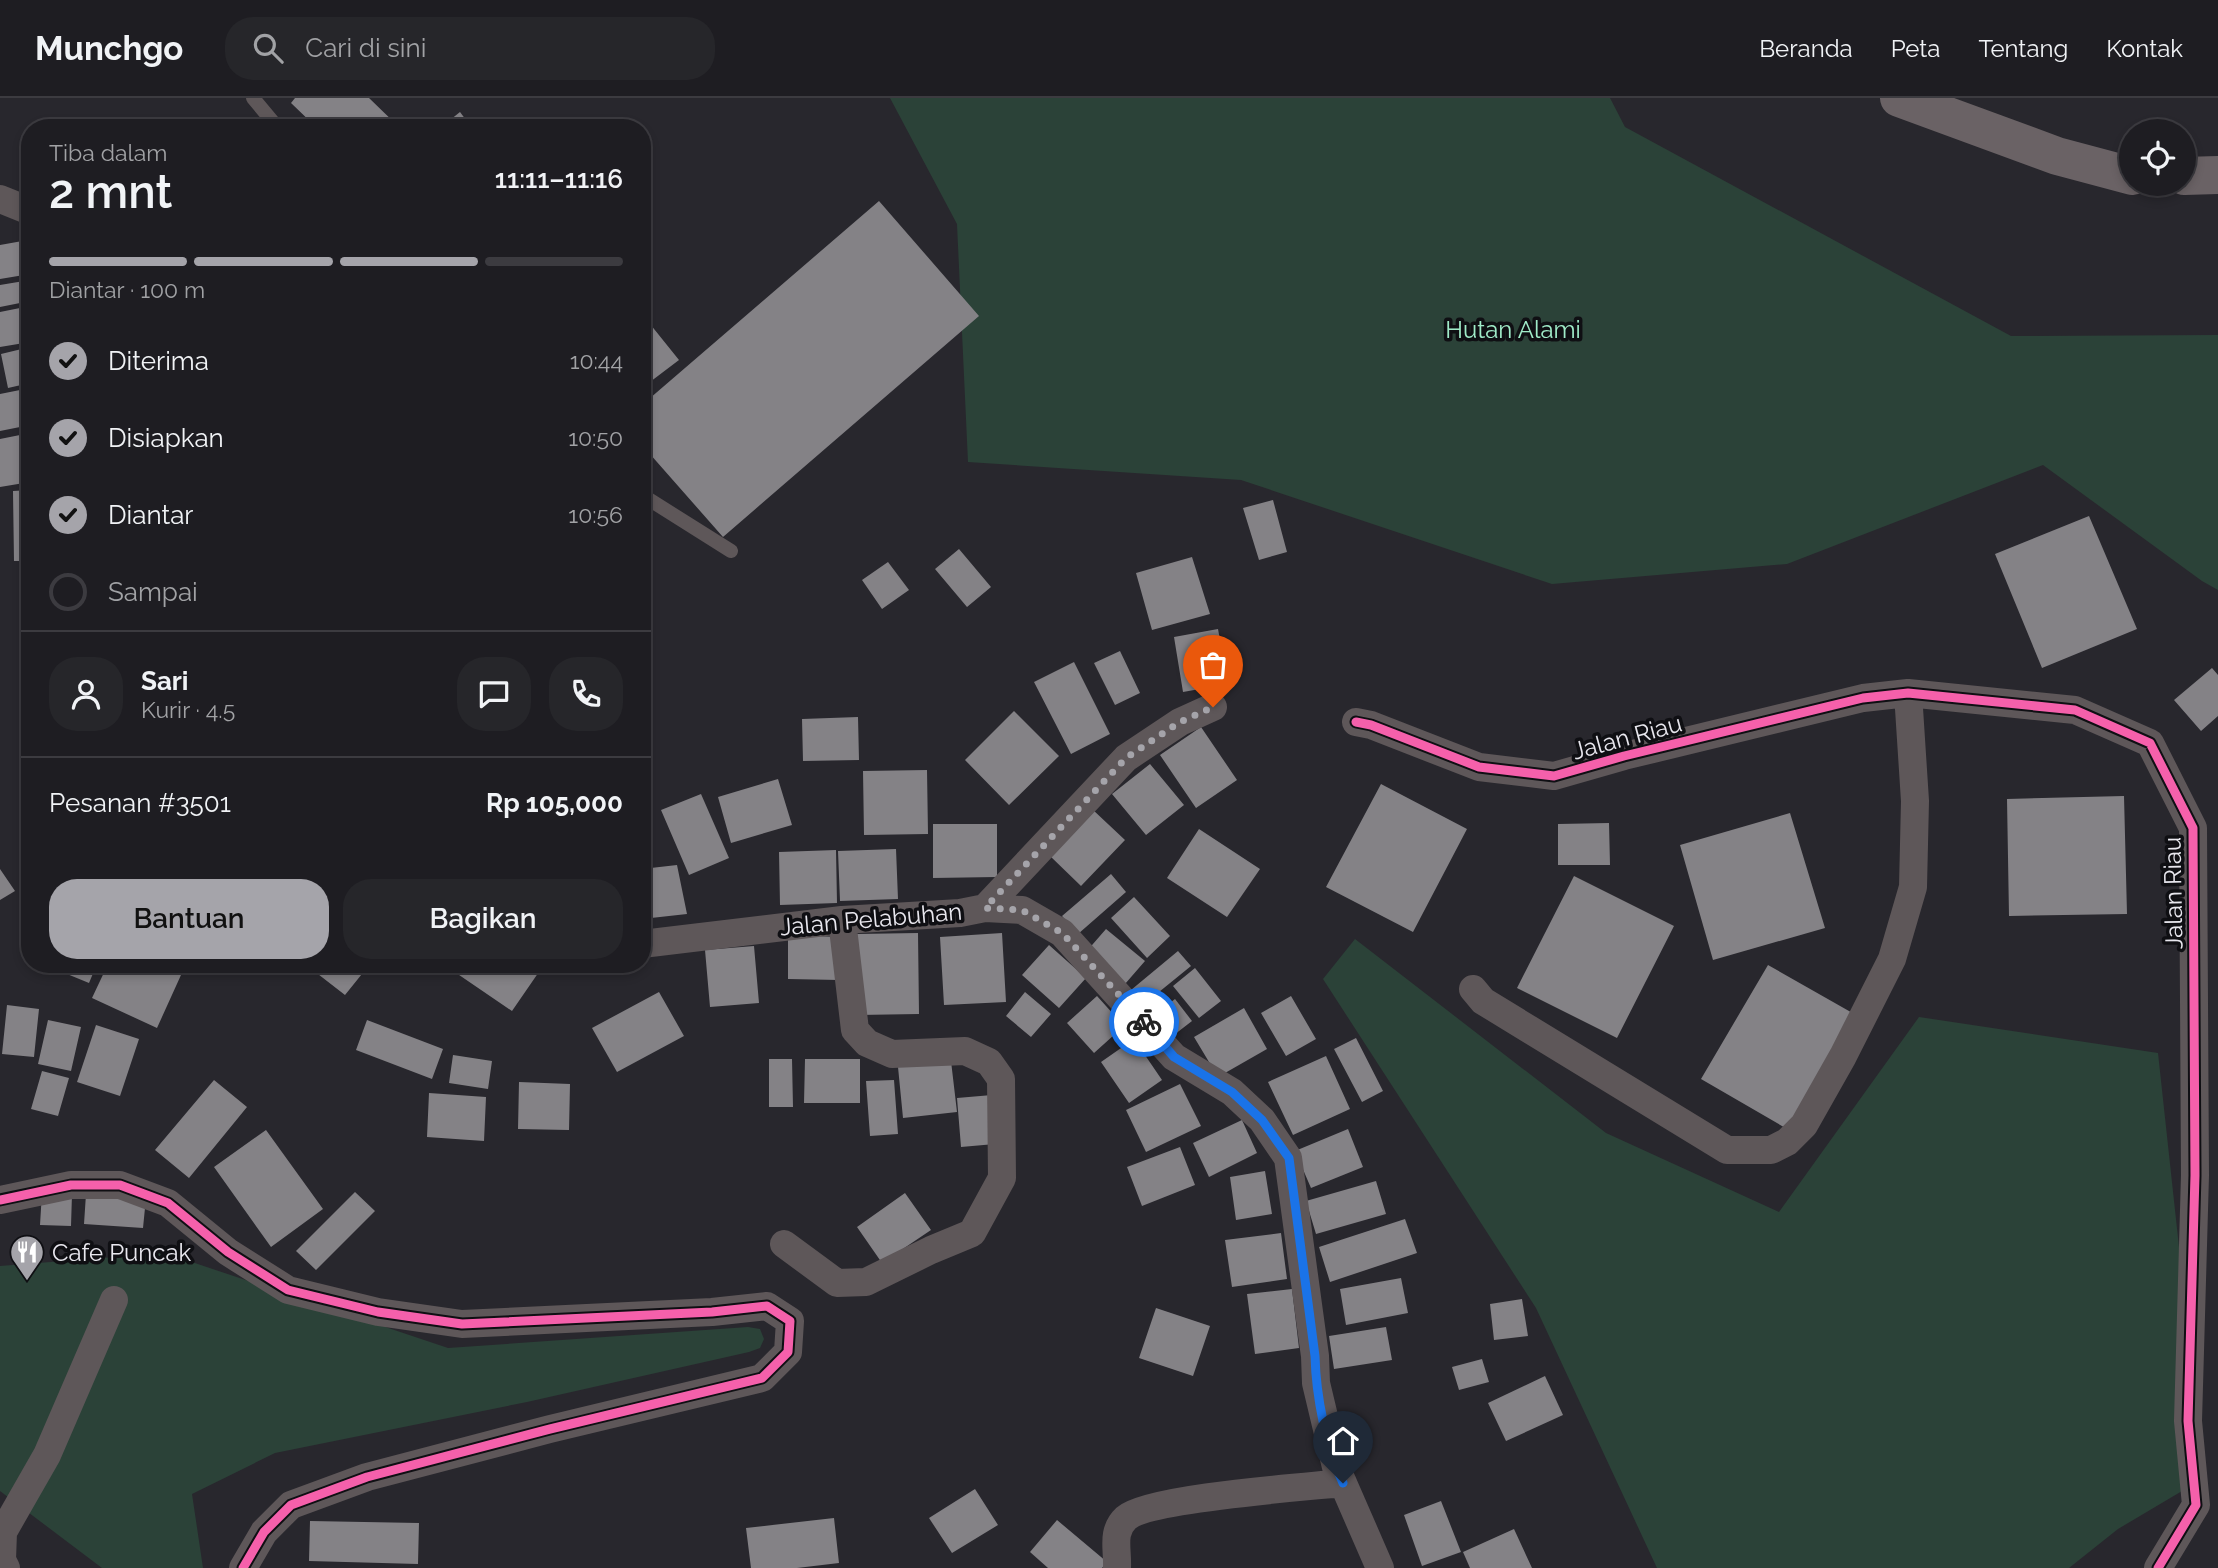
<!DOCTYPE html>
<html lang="id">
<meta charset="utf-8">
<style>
:root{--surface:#1e1d22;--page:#26262a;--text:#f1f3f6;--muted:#a1a2a5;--line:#3c3b40;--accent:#a5a4aa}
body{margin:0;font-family:Raleway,sans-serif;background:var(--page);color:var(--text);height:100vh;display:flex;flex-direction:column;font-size:26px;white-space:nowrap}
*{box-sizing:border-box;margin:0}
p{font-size:23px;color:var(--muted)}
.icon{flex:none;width:38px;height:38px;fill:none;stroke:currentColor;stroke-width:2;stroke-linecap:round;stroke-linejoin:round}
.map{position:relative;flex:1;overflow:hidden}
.drawer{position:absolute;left:21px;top:21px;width:630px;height:854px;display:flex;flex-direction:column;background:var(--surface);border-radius:28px;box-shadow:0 4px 10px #0003,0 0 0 2px var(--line)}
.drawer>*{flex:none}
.buttons{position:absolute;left:2119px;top:21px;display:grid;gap:14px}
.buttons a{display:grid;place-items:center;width:77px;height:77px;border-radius:50%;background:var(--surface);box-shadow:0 4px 10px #0003,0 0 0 2px var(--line);font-size:35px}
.pin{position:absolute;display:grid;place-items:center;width:60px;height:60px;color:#fff;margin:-72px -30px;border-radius:50% 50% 50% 0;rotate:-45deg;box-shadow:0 0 7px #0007}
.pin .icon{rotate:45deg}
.courier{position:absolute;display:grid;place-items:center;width:70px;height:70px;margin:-35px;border:5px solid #1a73e8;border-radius:50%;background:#fff;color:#222;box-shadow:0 2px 9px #0007}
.headline em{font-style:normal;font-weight:600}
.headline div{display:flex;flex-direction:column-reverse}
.headline{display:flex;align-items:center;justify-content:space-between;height:119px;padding:0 28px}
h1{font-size:46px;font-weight:600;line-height:52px}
.bar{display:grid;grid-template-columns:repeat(4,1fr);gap:10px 7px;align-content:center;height:84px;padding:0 28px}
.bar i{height:9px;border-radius:5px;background:var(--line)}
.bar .on{background:var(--accent)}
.bar p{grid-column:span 4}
.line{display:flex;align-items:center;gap:18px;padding:0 28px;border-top:2px solid var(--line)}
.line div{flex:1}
.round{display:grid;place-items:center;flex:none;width:74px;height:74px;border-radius:28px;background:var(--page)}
ol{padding:0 28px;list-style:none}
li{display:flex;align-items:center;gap:21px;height:77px}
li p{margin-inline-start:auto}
li .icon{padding:7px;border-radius:50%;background:var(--accent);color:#111;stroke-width:4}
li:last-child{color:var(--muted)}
li i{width:38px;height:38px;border:4px solid var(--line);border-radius:50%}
.primary-button{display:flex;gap:14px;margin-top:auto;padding:14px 28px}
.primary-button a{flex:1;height:80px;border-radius:28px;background:var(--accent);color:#111;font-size:28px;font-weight:600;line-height:80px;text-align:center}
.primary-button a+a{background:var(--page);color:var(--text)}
header{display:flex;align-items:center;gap:42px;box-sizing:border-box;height:98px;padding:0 35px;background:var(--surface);border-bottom:2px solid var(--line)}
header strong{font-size:33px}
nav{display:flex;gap:38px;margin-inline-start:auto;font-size:24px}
.search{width:490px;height:63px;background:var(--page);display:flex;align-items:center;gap:18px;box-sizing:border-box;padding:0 24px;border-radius:28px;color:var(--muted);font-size:26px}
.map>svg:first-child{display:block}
.green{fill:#2b4238}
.building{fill:#848286}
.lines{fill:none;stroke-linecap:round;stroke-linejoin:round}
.lane{stroke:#5e5759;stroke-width:14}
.street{stroke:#5e5759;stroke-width:28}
.secondary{stroke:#6a6265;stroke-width:38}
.cycleway-casing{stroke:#0f0f13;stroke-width:13}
.cycleway{stroke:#f560ab;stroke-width:9}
.done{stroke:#a5a4aa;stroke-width:7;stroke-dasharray:0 12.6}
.route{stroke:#1a73e8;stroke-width:9}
.labels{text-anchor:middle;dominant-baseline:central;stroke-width:7;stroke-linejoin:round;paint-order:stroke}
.park-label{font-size:24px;fill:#a0ecc9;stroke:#0f0f13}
.street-label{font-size:24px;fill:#e8e7ee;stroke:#0f0f13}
.poi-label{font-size:24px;fill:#e8e7ee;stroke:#0f0f13;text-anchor:start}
</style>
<header>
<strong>Munchgo</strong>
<div class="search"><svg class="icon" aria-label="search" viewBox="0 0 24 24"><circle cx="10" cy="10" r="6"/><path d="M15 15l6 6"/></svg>Cari di sini</div>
<nav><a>Beranda</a><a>Peta</a><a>Tentang</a><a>Kontak</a></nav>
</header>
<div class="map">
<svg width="2218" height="1470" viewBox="0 0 2218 1470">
<rect width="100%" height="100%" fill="#28272d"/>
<path class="green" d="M890,0H1610L1625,29L2011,238L2218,237V492L2202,483L2043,367L1787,466L1552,486L1241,382L968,364L957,126Z
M1355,841L1606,1035L1779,1114L1919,919L2158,955L2204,1380L2118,1431L2069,1470H1657L1536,1210L1323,881Z
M165,1155L448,1250L748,1229L760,1231L764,1241L760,1250L749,1254L527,1304L275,1355L192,1396L203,1470H102L0,1393V1168Z"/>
<path class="building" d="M295,0H369L400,30H317L291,5Z
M460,14L472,30H440Z
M879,103L979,218L723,439L642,347V307Z
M28,142L30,176L0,181V147Z
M30,182V203L0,209V187Z
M30,208V244L0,249V214Z
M642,216L679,262L642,290Z
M30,249V285L8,290L1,256Z
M30,290V327L0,333V296Z
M30,335V384L0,389V341Z
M30,392V463H14L13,393Z
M1273,402L1287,454L1259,462L1243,410Z
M2089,418L2137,531L2042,570L1995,456Z
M959,451L991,489L967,509L935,471Z
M1192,459L1210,516L1152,532L1136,475Z
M888,464L909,492L882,511L862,482Z
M1218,531L1228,586L1183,594L1174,539Z
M1120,553L1140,595L1115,607L1094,565Z
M1074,564L1110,636L1071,656L1034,584Z
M2212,570L2218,577V618L2201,633L2174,602Z
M1014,613L1059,658L1009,707L965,662Z
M858,619L859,662L803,663L802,621Z
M1201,629L1237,682L1196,710L1160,657Z
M1150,666L1184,707L1146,737L1112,696Z
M927,672L928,736L864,737L863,673Z
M778,681L792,727L731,745L718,699Z
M1381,686L1467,731L1413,834L1326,789Z
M701,696L729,760L689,777L661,712Z
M2124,698L2127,816L2009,818L2007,701Z
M1092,711L1125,742L1081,788L1048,756Z
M1790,715L1825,830L1713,862L1680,747Z
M1609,725L1610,767H1558V726Z
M933,726H997V779L933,780Z
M1199,731L1260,771L1227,819L1167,780Z
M896,751L898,801L840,803L838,753Z
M836,752L837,805L780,807L779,754Z
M677,767L687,816L642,821V771Z
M0,771L15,793L0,802Z
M1111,776L1126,794L1078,836L1062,818Z
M1574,778L1674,828L1617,940L1517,890Z
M1134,799L1170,838L1147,860L1111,820Z
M1106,831L1145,863L1125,886L1086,854Z
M918,835L919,916L858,917L857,836Z
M1002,835L1006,904L944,907L940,839Z
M788,837L840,839L839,882L788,881Z
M1049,847L1086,880L1059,910L1022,877Z
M754,848L759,905L710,909L705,852Z
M1178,853L1191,868L1143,907L1131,892Z
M51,866H97L89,885L50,869Z
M108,866H157L181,877L157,930L92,900Z
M305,866H370L345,897Z
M443,866H541L543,868L512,913Z
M1768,867L1856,917L1789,1032L1701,981Z
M1195,870L1221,903L1199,920L1173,888Z
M659,894L684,938L617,974L592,930Z
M1025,894L1051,916L1031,939L1006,918Z
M1097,898L1124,928L1094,955L1067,925Z
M1291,898L1316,941L1286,958L1261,915Z
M1175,901L1192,923L1170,940L1153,918Z
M7,907L39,911L34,959L2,956Z
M1244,910L1267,951L1218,979L1194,939Z
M48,922L81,929L71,973L38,966Z
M367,922L443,951L432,981L356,952Z
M96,927L139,941L120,998L77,984Z
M1356,940L1383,993L1362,1004L1334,951Z
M1134,941L1162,982L1129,1005L1101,964Z
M453,957L492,963L488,991L449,985Z
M1326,958L1350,1011L1293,1037L1268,984Z
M769,961H792L793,1009H769Z
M805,961H860V1005H804Z
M951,963L957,1014L903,1020L898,969Z
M42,973L69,980L58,1018L31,1011Z
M214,982L247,1009L189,1080L155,1052Z
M894,982L898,1036L870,1038L866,983Z
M519,984L570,986L569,1032L518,1031Z
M1180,986L1201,1028L1146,1054L1126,1012Z
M429,995L486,999L484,1043L427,1039Z
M992,997L995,1046L961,1049L957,1000Z
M1242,1022L1257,1055L1209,1079L1193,1045Z
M1348,1031L1363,1069L1311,1090L1295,1053Z
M266,1032L323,1111L271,1149L214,1069Z
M1180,1049L1195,1087L1142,1108L1127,1069Z
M1265,1073L1272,1116L1236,1122L1230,1079Z
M1376,1083L1386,1116L1316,1136L1306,1103Z
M42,1094L72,1096L71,1128L40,1127Z
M355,1094L375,1113L316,1172L296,1153Z
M905,1095L931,1132L882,1165L857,1129Z
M86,1096L146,1100L143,1130L84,1126Z
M1405,1121L1417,1155L1330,1184L1319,1149Z
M1281,1135L1287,1181L1232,1189L1225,1142Z
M1401,1180L1408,1215L1346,1227L1340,1191Z
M1292,1191L1299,1250L1255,1256L1247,1196Z
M1522,1201L1528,1238L1494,1242L1490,1206Z
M1156,1210L1210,1228L1193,1278L1139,1260Z
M1386,1229L1392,1262L1334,1271L1329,1238Z
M1482,1261L1489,1284L1459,1292L1452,1269Z
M1545,1278L1563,1317L1506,1343L1488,1305Z
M975,1391L998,1427L952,1455L929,1420Z
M1441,1403L1461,1454L1422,1468L1404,1417Z
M834,1420L839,1465L797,1470H751L746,1430Z
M1057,1422L1107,1464L1102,1470H1048L1030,1454Z
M310,1423L419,1425L418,1466L309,1463Z
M1514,1431L1532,1470H1470L1463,1454Z"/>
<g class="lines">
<path class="lane" d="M253,0L278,30
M642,397L731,453"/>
<path class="street" d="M0,101L30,113
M1356,624L1371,627L1479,669L1554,678L1624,658L1863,600L1908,595L2075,612L2150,645L2193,730L2195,1077L2188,1323L2196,1407L2158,1470
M985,810L1126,660L1180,624L1213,609
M642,846L842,822L960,815L985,810L1022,812L1062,835L1174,959L1232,994L1262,1022L1288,1060L1315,1258L1316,1285L1336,1369L1380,1470
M1473,891L1483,903L1727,1052H1771L1787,1044L1804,1027L1843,958L1892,861L1913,789L1915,703L1908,595
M0,1102L71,1087H120L168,1105L228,1154L288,1192L378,1214L462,1226L712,1214L767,1208L790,1223L788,1254L762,1280L550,1331L367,1379L291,1407L264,1434L243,1470
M784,1146L837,1185L866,1184L931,1152L972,1135L1002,1080L1001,981L989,964L965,953L892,956L867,945L855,932L842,822
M6,1470L2,1462L3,1434L47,1357L114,1202
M1117,1470C1118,1451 1111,1434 1126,1420C1148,1400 1306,1389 1343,1385"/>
<path class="secondary" d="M1899,0L2057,58L2132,78
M2184,78L2218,77"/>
<g class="cycleway-casing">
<path id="cycleway" d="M1356,624L1371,627L1479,669L1554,678L1624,658L1863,600L1908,595L2075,612L2150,645L2193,730L2195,1077L2188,1323L2196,1407L2158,1470
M0,1102L71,1087H120L168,1105L228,1154L288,1192L378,1214L462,1226L712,1214L767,1208L790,1223L788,1254L762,1280L550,1331L367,1379L291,1407L264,1434L243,1470"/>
</g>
<use href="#cycleway" class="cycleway"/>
</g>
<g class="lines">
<path class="done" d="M1144,924L1062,835L1022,812L985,810L1126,660L1180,624L1213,609"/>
<path class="route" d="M1144,924L1174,959L1232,994L1262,1022L1289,1060L1315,1258C1316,1298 1326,1349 1343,1385"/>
</g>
<defs>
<g id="restaurant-pin" transform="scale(1.75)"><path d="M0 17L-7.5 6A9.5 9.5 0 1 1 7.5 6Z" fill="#a5a4aa" stroke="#0f0f13"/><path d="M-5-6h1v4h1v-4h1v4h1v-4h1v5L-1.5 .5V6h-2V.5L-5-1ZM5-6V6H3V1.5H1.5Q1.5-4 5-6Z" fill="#fff"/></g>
</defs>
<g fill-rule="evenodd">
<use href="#restaurant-pin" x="27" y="1154"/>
</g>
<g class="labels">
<g class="park-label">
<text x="1513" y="231">Hutan Alami</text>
</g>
<g class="street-label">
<text transform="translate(1627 639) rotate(-15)">Jalan Riau</text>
<text transform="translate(2173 795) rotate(-91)">Jalan Riau</text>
<text transform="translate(871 821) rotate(-5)">Jalan Pelabuhan</text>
</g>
<g class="poi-label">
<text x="52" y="1154">Cafe Puncak</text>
</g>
</g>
</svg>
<div class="buttons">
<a><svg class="icon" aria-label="locate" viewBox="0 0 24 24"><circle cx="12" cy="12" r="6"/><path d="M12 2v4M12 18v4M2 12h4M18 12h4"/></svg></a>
</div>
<div class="pin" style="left:1213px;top:609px;background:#ea580c"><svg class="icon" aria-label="bag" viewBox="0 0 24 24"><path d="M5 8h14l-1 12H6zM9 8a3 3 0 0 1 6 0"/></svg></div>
<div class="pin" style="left:1343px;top:1385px;background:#1f2937"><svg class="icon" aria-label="home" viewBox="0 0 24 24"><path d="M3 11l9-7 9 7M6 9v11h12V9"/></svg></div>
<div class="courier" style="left:1144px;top:924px"><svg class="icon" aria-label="bike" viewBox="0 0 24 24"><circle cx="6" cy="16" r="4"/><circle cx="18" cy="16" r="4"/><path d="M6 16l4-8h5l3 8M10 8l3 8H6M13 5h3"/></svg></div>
<section class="drawer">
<div class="headline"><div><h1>2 mnt</h1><p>Tiba dalam</p></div><em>11:11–11:16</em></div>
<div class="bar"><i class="on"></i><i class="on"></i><i class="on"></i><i></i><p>Diantar · 100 m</p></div>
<ol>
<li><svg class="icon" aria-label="check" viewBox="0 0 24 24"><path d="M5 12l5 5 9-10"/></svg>Diterima<p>10:44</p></li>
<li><svg class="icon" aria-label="check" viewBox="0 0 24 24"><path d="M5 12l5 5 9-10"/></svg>Disiapkan<p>10:50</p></li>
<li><svg class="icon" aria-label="check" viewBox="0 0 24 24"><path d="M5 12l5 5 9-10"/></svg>Diantar<p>10:56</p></li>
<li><i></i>Sampai</li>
</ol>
<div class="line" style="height:126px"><a class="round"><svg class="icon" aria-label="person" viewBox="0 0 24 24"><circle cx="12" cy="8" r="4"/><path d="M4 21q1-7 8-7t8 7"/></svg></a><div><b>Sari</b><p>Kurir · 4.5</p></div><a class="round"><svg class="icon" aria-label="chat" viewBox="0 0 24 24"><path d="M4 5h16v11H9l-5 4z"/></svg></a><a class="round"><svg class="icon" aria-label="phone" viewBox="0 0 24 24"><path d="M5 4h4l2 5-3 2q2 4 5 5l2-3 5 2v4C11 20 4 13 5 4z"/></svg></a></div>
<div class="line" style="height:91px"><div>Pesanan #3501</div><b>Rp 105,000</b></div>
<div class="primary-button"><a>Bantuan</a><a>Bagikan</a></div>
</section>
</div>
